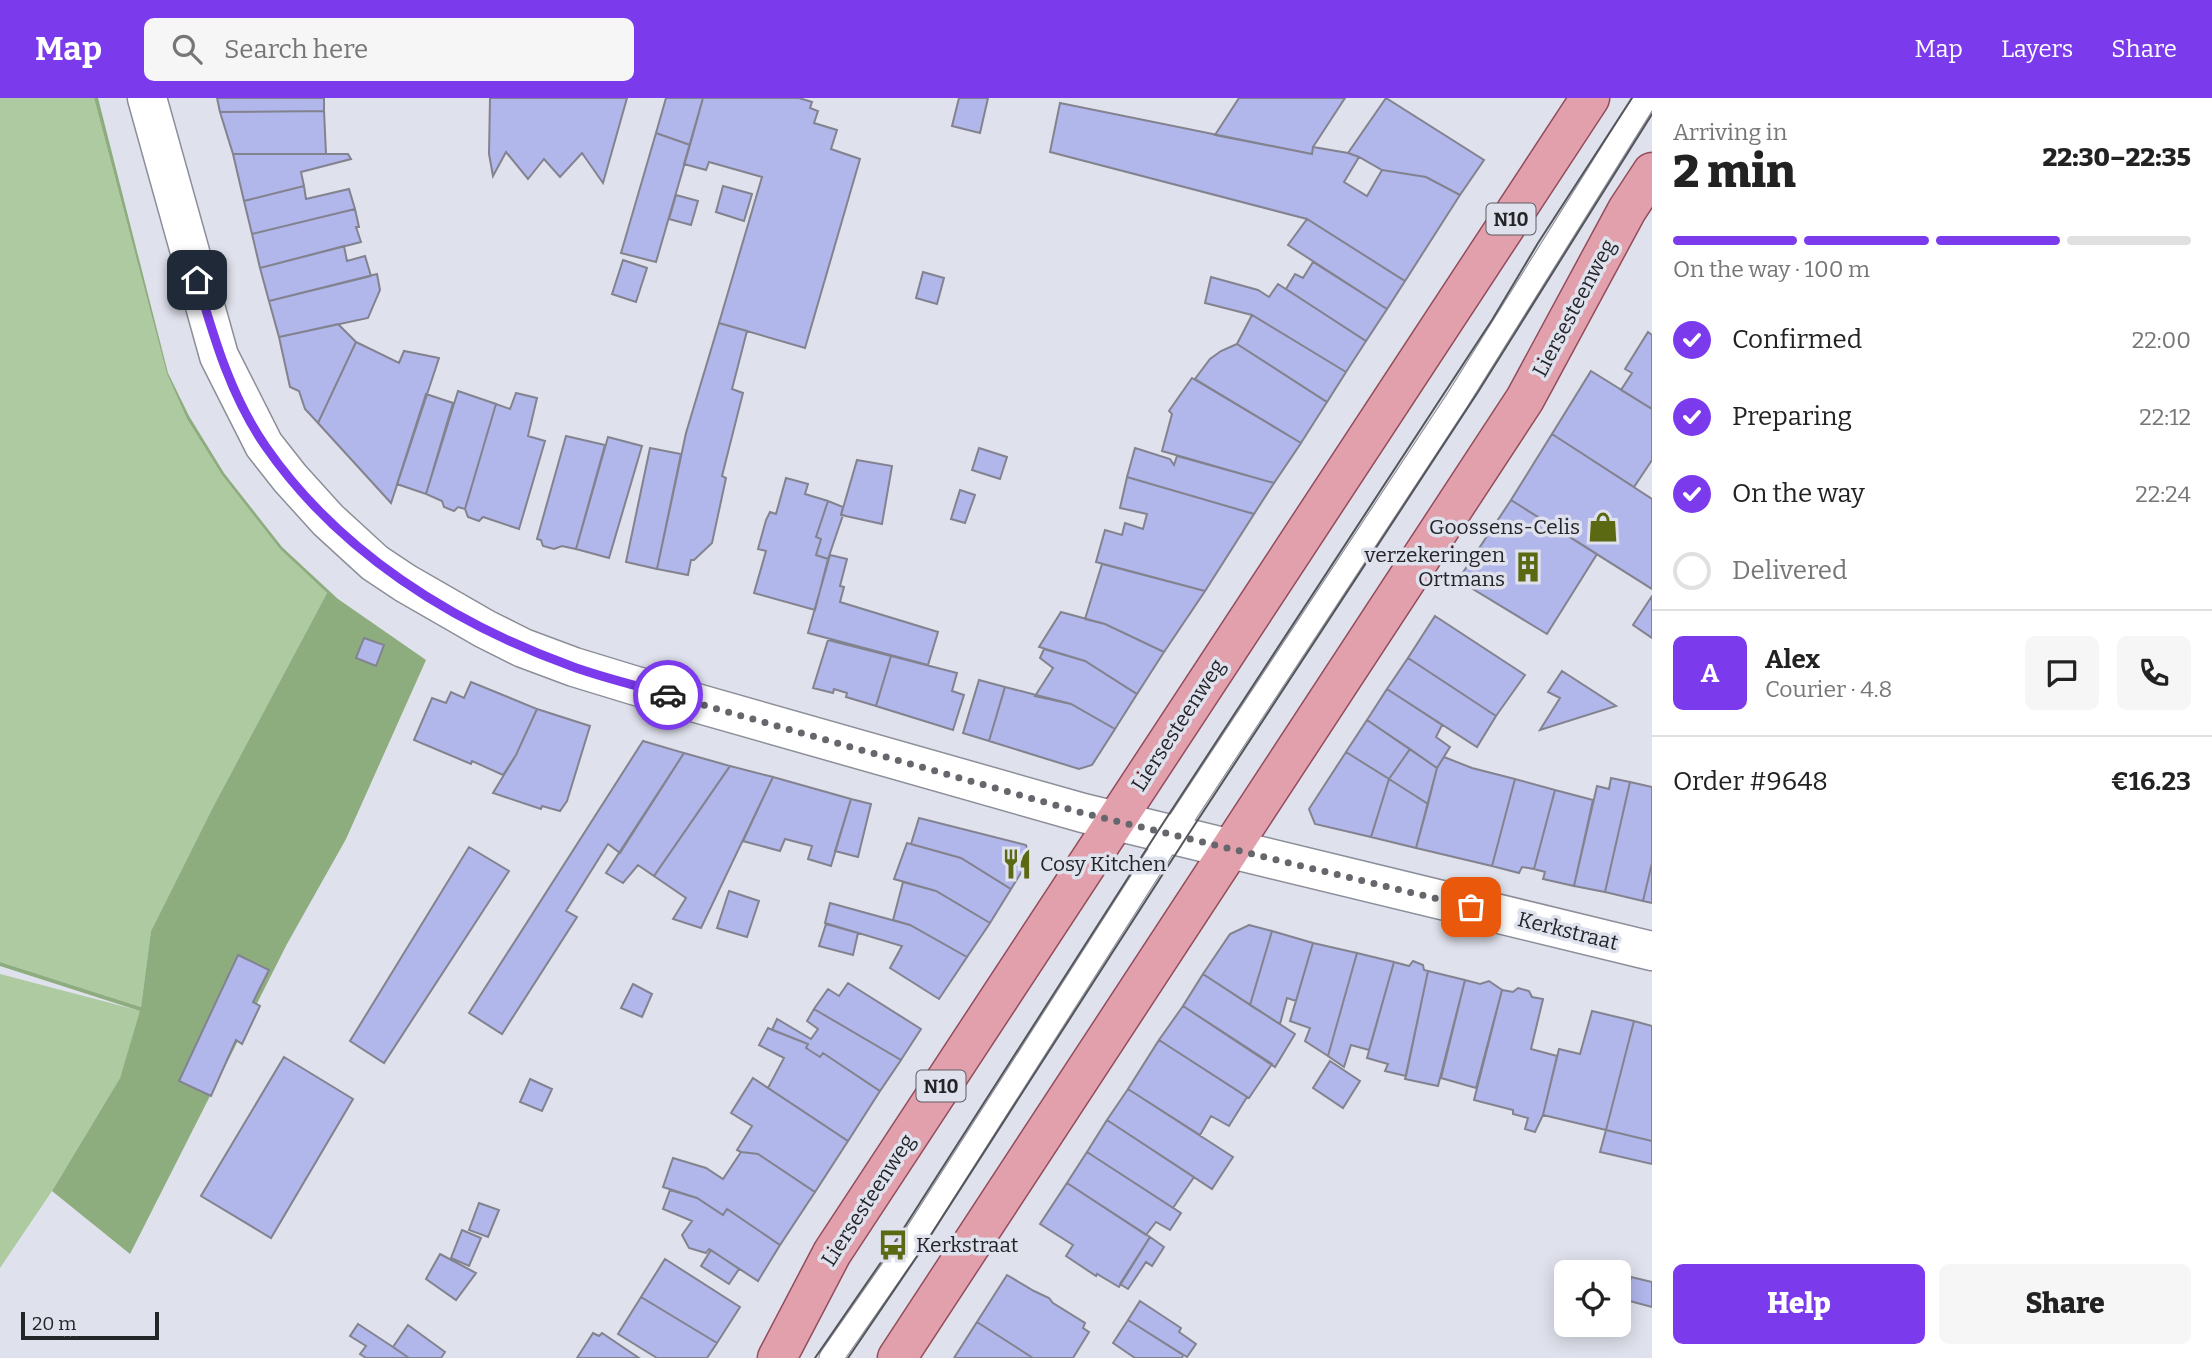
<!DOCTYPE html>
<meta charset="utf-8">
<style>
:root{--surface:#fff;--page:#f6f6f6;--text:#222;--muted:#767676;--line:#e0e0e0;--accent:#7c3aed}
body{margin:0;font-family:Bitter,serif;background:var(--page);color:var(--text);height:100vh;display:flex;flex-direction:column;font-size:26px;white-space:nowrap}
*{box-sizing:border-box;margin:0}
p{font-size:23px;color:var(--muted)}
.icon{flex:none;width:38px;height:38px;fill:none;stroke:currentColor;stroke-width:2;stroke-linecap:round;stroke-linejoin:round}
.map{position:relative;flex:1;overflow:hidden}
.details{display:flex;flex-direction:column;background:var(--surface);width:560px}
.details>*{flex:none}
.buttons{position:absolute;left:1554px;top:1162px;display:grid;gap:14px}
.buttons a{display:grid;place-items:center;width:77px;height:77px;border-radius:10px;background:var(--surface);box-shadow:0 4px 18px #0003;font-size:35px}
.scale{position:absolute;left:21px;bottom:18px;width:138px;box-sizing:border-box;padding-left:7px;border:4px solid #242529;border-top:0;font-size:19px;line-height:24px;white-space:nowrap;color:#242529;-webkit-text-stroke:5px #dfe1ec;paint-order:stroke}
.pin{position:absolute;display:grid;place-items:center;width:60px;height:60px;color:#fff;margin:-30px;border-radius:14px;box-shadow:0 4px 10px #0006}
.courier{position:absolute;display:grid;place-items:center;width:70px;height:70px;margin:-35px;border:5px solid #7c3aed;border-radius:50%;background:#fff;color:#222;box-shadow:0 2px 9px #0007}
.summary em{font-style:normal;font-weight:800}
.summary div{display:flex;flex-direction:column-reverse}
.summary{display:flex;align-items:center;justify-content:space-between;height:119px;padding:0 21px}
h1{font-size:46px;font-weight:800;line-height:52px}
.bar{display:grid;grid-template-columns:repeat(4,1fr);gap:10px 7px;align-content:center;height:84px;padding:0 21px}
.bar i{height:9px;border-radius:5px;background:var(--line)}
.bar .selected{background:var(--accent)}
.bar p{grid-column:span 4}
.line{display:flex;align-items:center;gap:18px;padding:0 21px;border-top:2px solid var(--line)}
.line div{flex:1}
.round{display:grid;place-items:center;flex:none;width:74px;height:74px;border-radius:10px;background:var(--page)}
ol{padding:0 21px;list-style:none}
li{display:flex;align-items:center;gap:21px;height:77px}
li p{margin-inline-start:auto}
li .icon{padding:7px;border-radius:50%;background:var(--accent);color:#fff;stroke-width:4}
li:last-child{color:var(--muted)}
li i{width:38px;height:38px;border:4px solid var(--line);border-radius:50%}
.cta{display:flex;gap:14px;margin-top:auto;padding:14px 21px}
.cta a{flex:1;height:80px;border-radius:10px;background:var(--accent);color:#fff;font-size:28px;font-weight:800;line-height:80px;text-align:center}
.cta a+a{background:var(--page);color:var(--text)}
header{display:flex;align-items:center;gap:42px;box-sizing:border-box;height:98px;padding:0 35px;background:var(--accent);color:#fff}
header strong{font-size:33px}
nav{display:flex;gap:38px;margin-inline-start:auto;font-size:24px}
.search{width:490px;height:63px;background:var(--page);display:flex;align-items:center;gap:18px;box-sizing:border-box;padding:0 24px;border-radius:10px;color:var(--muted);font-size:26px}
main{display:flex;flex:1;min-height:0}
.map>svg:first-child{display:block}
.green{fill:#aecaa0}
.forest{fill:#8dad7e}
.building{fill:#b1b6eb;stroke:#82838e;stroke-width:2}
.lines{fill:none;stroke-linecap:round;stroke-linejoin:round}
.lane-casing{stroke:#8c8e98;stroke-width:25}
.street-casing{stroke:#8c8e98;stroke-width:41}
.primary-casing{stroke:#934c5b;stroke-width:41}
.lane{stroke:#fff;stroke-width:23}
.street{stroke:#fff;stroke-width:38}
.primary{stroke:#e2a0ad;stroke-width:38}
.tram{stroke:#53555a;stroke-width:2}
.done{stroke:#65676d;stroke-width:7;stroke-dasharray:0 12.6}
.route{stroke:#7c3aed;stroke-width:9}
.labels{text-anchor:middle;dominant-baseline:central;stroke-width:7;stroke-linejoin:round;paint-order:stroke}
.shield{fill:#dfe1ec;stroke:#5c5d64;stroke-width:2}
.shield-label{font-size:19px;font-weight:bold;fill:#242529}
.street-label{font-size:21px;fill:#242529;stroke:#dfe1ec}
.poi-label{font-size:21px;fill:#242529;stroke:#dfe1ec;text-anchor:end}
</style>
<header>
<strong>Map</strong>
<div class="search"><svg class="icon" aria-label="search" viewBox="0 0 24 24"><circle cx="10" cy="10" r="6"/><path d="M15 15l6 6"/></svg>Search here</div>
<nav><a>Map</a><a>Layers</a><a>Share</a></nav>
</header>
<main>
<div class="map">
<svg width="1652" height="1260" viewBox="0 0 1652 1260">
<rect width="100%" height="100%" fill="#dfe1ec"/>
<path class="green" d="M0,0H94L167,276L187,321L222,377L280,451L327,495L212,711L151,833L141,909L0,864Z
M0,876L141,913L120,980L52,1093L0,1170Z"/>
<path class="forest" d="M94,0H98L168,275L189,318L224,375L282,449L338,501L426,562L346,741L287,846L130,1156L52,1093L120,980L140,913L0,868V864L141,909L151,833L212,711L327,495L280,451L222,377L187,321L167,276Z"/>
<path class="building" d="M217,0H324V13L220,14Z
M490,0H627L603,85L582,55L560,79L544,61L528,81L506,54L493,78L489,56Z
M666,0H703L690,47L656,35Z
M703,0H799L812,4L810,10L818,13L814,25L837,32L831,51L860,61L805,250L719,225L762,79L709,64L706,72L684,66Z
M959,0H988L980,35L952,28Z
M1239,0H1345L1313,49L1312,56L1215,37Z
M1386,0L1484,62L1460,97L1426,79L1382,72L1359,59L1348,55Z
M1060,5L1312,56L1313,49L1348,55L1359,59L1344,84L1367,98L1382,72L1426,79L1460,97L1405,183L1307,121L1050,54Z
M324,13L326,56H233L220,14Z
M656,35L690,47L656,164L621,155Z
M233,56H348L351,61L301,74L304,88L244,103Z
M304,88L306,101L349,91L355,111L252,136L244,103Z
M723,88L752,96L744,123L716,114Z
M676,97L698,103L691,127L669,121Z
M355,111L359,129H356L361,144L260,170L252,136Z
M1307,121L1405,183L1387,211L1288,147Z
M344,148L347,163L365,158L371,178L269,203L260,170Z
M623,162L647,170L636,204L612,196Z
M1313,164L1387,211L1366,243L1286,191L1295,176L1303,180Z
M923,174L944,180L937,206L916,200Z
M377,176L380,192L368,220L279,239L269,203Z
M1211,179L1258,192L1269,199L1278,186L1366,243L1346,274L1252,217L1205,205Z
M1252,217L1346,274L1327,304L1237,246Z
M719,225L747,233L732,291L743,295L722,378L726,380L712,445L694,462H691L688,477L657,471L686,335Z
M338,226L356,244L318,325L305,311L299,293L290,289L279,239Z
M1648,234L1652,237V311L1621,292L1632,275L1625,271Z
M356,244L399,265L404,253L439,260L391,405L318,325Z
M1237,246L1327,304L1301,345L1195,281L1210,261L1221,253Z
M1591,273L1652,311V362L1634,389L1552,336Z
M1192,280L1301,345L1274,385L1162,353L1172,316L1169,313Z
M458,293L496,306L465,411L458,409L454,413L444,409L442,403L426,396Z
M516,295L537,300L528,338L545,343L519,431L483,419L479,423L468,419L465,411L496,306L510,311Z
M426,296L453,305L426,396L397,386Z
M1552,336L1652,401V491L1511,402Z
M566,338L605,347L576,451L562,448L554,451L543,448L541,442L537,441Z
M608,339L642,348L609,460L576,451Z
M650,350L681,356L657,471L626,464Z
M979,350L1007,359L1000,381L972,372Z
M1135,350L1170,361L1174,367L1177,358L1274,385L1254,416L1127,379Z
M857,362L892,368L882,426L841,417Z
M1127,379L1254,416L1205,493L1096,464L1105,432L1122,437L1125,425L1143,431L1147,416L1120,410Z
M786,380L808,386L805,396L828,403L816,439L821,441L816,457L828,461L815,512L754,495L766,453L758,451L766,422L770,414L776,416Z
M960,392L975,397L965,425L951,421Z
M1511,402L1597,456L1547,536L1458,482Z
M828,403L843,409L841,417H843L828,461L816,457L821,441L816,439Z
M830,457L847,461L840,488L844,489L840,504L938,534L928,567L808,535Z
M1102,466L1205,493L1164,554L1105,526L1085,521Z
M1652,498V540L1633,527Z
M1061,514L1105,526L1164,554L1137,596L1085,563L1039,549Z
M1435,518L1525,577L1496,618L1408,560Z
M364,540L384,547L376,568L356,560Z
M828,542L891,558L876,608L846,599L847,595L834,591L833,595L813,590Z
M1044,551L1085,563L1137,596L1115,631L1071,606L1035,598L1053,570L1040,560Z
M891,558L957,575L952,593L964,597L953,632L876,608Z
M1408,560L1496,618L1477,649L1387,591Z
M1562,573L1616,608L1540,632L1560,600L1548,594Z
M979,582L1005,589L989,643L963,635Z
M471,584L537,611L516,657L503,677L472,663L471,666L414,642L432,600L446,605L451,594L464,600Z
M1005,589L1071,606L1115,631L1092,667L1079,671L989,643Z
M1387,591L1442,627L1436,639L1450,649L1437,670L1367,622Z
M537,611L590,628L567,703L560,713L542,708L541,711L493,695L516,657Z
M1367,622L1410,651L1389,681L1346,654Z
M643,643L684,655L620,755L608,746L566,813L577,819L502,936L469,915Z
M1410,651L1437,670L1428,706L1389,681Z
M1346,654L1389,681L1371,739L1315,726L1309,711Z
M684,655L730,668L654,778L638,767L623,785L606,775Z
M1444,659L1472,670L1515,681L1492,768L1416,750L1437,670Z
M730,668L773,679L701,830L673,821L686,800L654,778Z
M773,679L851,701L831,768L808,761L812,748L785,741L780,753L743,743Z
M1611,680L1630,684L1605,794L1574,788L1597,688L1609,691Z
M1389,681L1428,706L1416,750L1371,739Z
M1515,681L1555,692L1534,771L1522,769L1519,775L1492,768Z
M1630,684L1652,689V765L1643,803L1605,794Z
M1555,692L1593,702L1574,788L1543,781L1545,774L1534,771Z
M851,701L871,706L858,759L835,753Z
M919,720L1026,747L1030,760L1011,791L961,760L911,746Z
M907,745L961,760L1011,791L990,825L936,793L894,781Z
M469,749L509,773L384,965L350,943Z
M1652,765V805L1643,803Z
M903,784L936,793L990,825L967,859L910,827L893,822Z
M729,793L759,803L747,839L717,830Z
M830,805L910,827L967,859L939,901L890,870L902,848L825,825Z
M826,826L858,835L853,857L819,848Z
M1249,827L1272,833L1250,907L1203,876L1230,836Z
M1272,833L1313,845L1296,903L1287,900L1280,926L1250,907Z
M1313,845L1357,855L1328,958L1305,943L1310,930L1290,923Z
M1357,855L1394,864L1369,952L1351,947L1344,969L1328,958Z
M238,857L269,872L253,904L260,908L242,946L236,942L211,998L179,983Z
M1413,863L1423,867L1424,872L1428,873L1406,978L1385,973L1388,966L1367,960L1394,864L1409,868Z
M1428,873L1465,882L1438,988L1405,981Z
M1203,876L1295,936L1275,969L1183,908Z
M1465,882L1480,886L1489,883L1502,892L1476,990L1441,980Z
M848,885L921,931L901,962L814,911L828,891L839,898Z
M633,886L652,896L642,919L621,910Z
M1518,890L1529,893L1532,899L1543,901L1531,951L1557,958L1543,1017L1535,1034L1525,1031L1528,1020L1513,1016V1012L1474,1002L1502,892L1513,894Z
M1183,908L1272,966L1249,1000L1159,942Z
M814,911L901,962L880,993L823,955L820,959L806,950L808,946L772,932L777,921L811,941L818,931L807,923Z
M1592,913L1634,923L1606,1032L1543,1017L1559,951L1580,956Z
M1634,923L1652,928V1043L1606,1032Z
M768,930L808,946L806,950L820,959L823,955L880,993L848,1043L768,990L784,960L759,947Z
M1159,942L1247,999L1229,1028L1211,1018L1200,1037L1128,991Z
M284,959L353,1001L271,1140L201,1098Z
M1330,963L1360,983L1343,1010L1313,990Z
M753,980L848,1043L815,1094L758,1056L741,1054L737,1052L752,1028L731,1015Z
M530,981L552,991L542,1013L520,1004Z
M1128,991L1233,1059L1212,1091L1107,1022Z
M1107,1022L1194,1079L1173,1110L1087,1054Z
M1606,1032L1652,1043V1066L1600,1054Z
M741,1054L758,1056L815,1094L780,1147L727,1111L723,1117L697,1100L663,1089L673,1060L706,1070L723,1081Z
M1087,1054L1181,1115L1170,1132L1156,1124L1146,1137L1067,1085Z
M1067,1085L1150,1139L1119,1189L1097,1176L1096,1178L1066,1158L1073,1147L1040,1126Z
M670,1092L697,1100L723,1117L727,1111L780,1147L758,1183L709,1151L706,1155L689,1150L682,1137L692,1123L663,1111Z
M479,1105L499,1112L488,1139L469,1132Z
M462,1132L481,1140L469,1168L451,1160Z
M1150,1139L1164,1149L1152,1168L1146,1164L1128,1191L1120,1186Z
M711,1152L739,1171L729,1186L701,1168Z
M440,1156L476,1175L456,1202L426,1181Z
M665,1161L740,1209L717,1245L641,1199Z
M1007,1177L1034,1193L1049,1200L1053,1205L1085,1225L1083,1230L1089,1234L1073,1260H1033L977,1224Z
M1631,1179L1652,1184V1209L1626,1202Z
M641,1199L717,1245L707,1260H657L618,1236Z
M1140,1203L1181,1230L1179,1234L1196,1246L1187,1259L1128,1222Z
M1128,1222L1183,1257L1182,1260H1135L1113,1245Z
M977,1224L1033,1260H954Z
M358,1226L393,1249L409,1260H366L360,1256L366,1248L350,1238Z
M408,1227L445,1254L441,1260H409L393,1249Z
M593,1235L599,1238L602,1235L639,1260H577Z"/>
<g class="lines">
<g class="lane-casing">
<path id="lane" d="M831,1260L907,1151L1171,737L1458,301L1646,0"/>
</g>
<g class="street-casing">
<path id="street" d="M147,0L219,258L264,347L290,380L328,422L375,465L405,485L485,531L523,550L574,569L633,587L1083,715L1652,853"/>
</g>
<g class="primary-casing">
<path id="primary" d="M777,1260L832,1155L1590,0
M897,1260L1525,301L1627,112L1652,74"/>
</g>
<use href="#lane" class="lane"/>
<use href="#street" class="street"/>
<use href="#primary" class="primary"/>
<path class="tram" d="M815,1260L893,1147L1158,733L1492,222L1538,145L1632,0
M848,1260L918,1157L1186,740L1478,294L1652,16"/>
</g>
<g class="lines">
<path class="done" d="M668,597L1083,715L1471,809"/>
<path class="route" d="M197,182C214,240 231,299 266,349C339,454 452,525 571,568C603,580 636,587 668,597"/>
</g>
<defs>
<g id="shop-bare" transform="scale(2.415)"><path d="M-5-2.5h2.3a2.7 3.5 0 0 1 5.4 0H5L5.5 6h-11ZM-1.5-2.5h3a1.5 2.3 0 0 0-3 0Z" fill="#5b6912" stroke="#dfe1ec" stroke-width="2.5" paint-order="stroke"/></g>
<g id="building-bare" transform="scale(2.415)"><path d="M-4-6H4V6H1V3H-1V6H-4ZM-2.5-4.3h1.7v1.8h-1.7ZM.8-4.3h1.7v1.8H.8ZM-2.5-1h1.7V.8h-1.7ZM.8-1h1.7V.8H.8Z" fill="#5b6912" stroke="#dfe1ec" stroke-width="2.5" paint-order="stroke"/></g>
<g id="restaurant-bare" transform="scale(2.415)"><path d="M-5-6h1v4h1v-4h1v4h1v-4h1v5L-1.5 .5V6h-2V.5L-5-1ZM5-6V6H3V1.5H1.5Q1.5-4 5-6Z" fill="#5b6912" stroke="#dfe1ec" stroke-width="2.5" paint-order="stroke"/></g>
<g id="bus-bare" transform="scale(2.415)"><path d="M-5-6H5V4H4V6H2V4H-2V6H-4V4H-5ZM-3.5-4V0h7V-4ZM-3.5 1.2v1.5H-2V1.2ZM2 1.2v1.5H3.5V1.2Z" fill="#5b6912" stroke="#dfe1ec" stroke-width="2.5" paint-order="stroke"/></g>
</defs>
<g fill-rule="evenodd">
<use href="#shop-bare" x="1603" y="429"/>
<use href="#building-bare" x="1528" y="469"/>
<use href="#restaurant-bare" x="1017" y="766"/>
<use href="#bus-bare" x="893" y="1147"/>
</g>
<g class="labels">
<g class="shield">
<rect x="1486.5" y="105.5" width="49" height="31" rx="5"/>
<rect x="916.5" y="972.5" width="49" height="31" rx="5"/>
</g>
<g class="shield-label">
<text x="1511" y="121">N10</text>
<text x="941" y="988">N10</text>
</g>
<g class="street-label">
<text transform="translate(1574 210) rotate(-62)">Liersesteenweg</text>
<text transform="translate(1178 627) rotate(-57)">Liersesteenweg</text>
<text transform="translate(1568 833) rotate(14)">Kerkstraat</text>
<text transform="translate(868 1102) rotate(-57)">Liersesteenweg</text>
</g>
<g class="poi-label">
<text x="1580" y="429">Goossens-Celis</text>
<text x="1505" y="457">verzekeringen<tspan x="1505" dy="24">Ortmans</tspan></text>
<text x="1040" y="766" text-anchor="start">Cosy Kitchen</text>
<text x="916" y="1147" text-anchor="start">Kerkstraat</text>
</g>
</g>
</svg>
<div class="buttons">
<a><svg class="icon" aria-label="locate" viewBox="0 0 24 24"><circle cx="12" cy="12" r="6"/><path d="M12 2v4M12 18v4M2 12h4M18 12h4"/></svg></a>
</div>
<div class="scale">20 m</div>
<div class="pin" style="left:1471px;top:809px;background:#ea580c"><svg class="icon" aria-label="bag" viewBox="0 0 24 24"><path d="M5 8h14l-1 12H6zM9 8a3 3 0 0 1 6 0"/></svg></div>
<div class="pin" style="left:197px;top:182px;background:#1f2937"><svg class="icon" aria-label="home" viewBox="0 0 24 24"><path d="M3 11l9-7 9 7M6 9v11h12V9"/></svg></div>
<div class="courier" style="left:668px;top:597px"><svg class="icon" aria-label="car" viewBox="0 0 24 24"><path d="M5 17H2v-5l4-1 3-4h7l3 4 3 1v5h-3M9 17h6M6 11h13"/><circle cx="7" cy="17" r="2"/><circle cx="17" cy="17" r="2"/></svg></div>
</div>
<section class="details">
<div class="summary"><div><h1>2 min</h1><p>Arriving in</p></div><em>22:30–22:35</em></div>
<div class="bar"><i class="selected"></i><i class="selected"></i><i class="selected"></i><i></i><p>On the way · 100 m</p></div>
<ol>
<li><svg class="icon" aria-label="check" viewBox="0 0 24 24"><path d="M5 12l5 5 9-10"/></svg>Confirmed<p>22:00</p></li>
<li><svg class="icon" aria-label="check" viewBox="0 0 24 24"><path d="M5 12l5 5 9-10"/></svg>Preparing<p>22:12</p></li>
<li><svg class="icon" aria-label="check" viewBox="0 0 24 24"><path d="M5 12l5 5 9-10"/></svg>On the way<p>22:24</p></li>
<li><i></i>Delivered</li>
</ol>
<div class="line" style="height:126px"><b class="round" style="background:var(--accent);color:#fff">A</b><div><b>Alex</b><p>Courier · 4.8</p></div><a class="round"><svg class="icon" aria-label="chat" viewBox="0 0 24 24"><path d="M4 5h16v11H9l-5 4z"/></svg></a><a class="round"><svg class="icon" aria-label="phone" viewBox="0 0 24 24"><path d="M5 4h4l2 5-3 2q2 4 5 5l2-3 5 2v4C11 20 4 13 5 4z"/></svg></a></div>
<div class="line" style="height:91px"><div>Order #9648</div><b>€16.23</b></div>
<div class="cta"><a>Help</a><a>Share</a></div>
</section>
</main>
